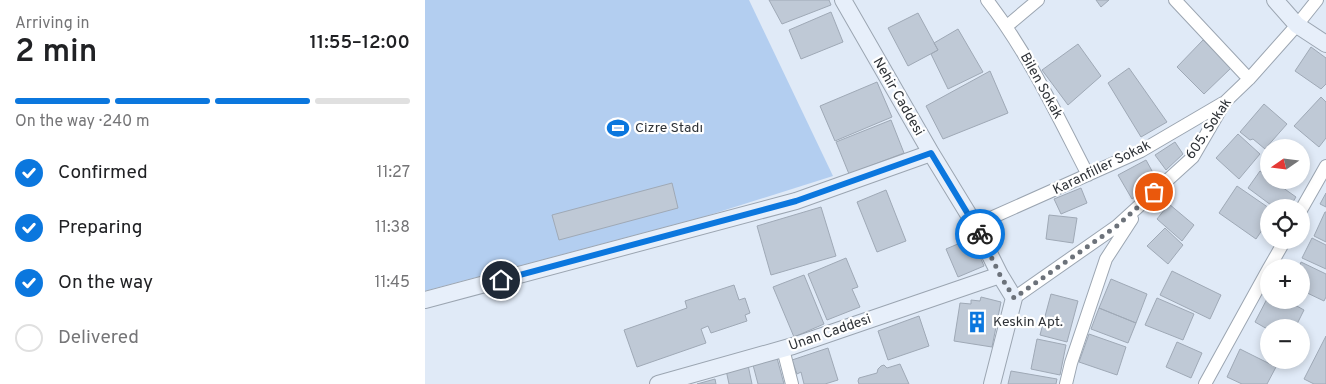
<!DOCTYPE html>
<meta charset="utf-8">
<style>
:root{--surface:#fff;--page:#f6f6f6;--text:#202124;--muted:#757577;--line:#e0e0e0;--accent:#0b77de}
body{margin:0;font-family:Overpass,sans-serif;background:var(--page);color:var(--text);height:100vh;display:flex;flex-direction:column;font-size:19px;white-space:nowrap}
*{box-sizing:border-box;margin:0}
p{font-size:16px;color:var(--muted)}
.icon{flex:none;width:28px;height:28px;fill:none;stroke:currentColor;stroke-width:2;stroke-linecap:round;stroke-linejoin:round}
.map{position:relative;flex:1;overflow:hidden}
.side{display:flex;flex-direction:column;background:var(--surface);width:425px}
.side>*{flex:none}
.needle{width:32px;rotate:256deg}
.buttons{position:absolute;left:835px;top:139px;display:grid;gap:10px}
.buttons a{display:grid;place-items:center;width:50px;height:50px;border-radius:50%;background:var(--surface);box-shadow:0 2px 8px #0003;font-size:25px}
.pin{position:absolute;display:grid;place-items:center;width:42px;height:42px;color:#fff;margin:-21px;border:2px solid #fff;border-radius:50%;box-shadow:0 1px 5px #0007}
.courier{position:absolute;display:grid;place-items:center;width:50px;height:50px;margin:-25px;border:4px solid #0b77de;border-radius:50%;background:#fff;color:#222;box-shadow:0 1px 6px #0007}
.headline em{font-style:normal;font-weight:600}
.headline div{display:flex;flex-direction:column-reverse}
.headline{display:flex;align-items:center;justify-content:space-between;height:85px;padding:0 15px}
h1{font-size:32px;font-weight:600;line-height:38px}
.bar{display:grid;grid-template-columns:repeat(4,1fr);gap:8px 5px;align-content:center;height:60px;padding:0 15px}
.bar i{height:6px;border-radius:4px;background:var(--line)}
.bar .on{background:var(--accent)}
.bar p{grid-column:span 4}
ol{padding:0 15px;list-style:none}
li{display:flex;align-items:center;gap:15px;height:55px}
li p{margin-inline-start:auto}
li .icon{padding:5px;border-radius:50%;background:var(--accent);color:#fff;stroke-width:4}
li:last-child{color:var(--muted)}
li i{width:28px;height:28px;border:2px solid var(--line);border-radius:50%}
main{display:flex;flex:1;min-height:0}
.map>svg:first-child{display:block}
.green{fill:#b3cef0}
.building{fill:#bfc9d6;stroke:#9fa9b6}
.lines{fill:none;stroke-linecap:round;stroke-linejoin:round}
.street-casing{stroke:#9ba5b1;stroke-width:14}
.secondary-casing{stroke:#9ba5b1;stroke-width:18}
.street{stroke:#fff;stroke-width:12}
.secondary{stroke:#e7effa;stroke-width:16}
.done{stroke:#6c727a;stroke-width:5;stroke-dasharray:0 9}
.route{stroke:#0b77de;stroke-width:6}
.labels{text-anchor:middle;dominant-baseline:central;stroke-width:4.5;stroke-linejoin:round;paint-order:stroke}
.street-label{font-size:14px;fill:#2e3237;stroke:#fff}
.poi-label{font-size:14px;fill:#2e3237;stroke:#fff;text-anchor:start}
</style>
<main>
<section class="side">
<div class="headline"><div><h1>2 min</h1><p>Arriving in</p></div><em>11:55–12:00</em></div>
<div class="bar"><i class="on"></i><i class="on"></i><i class="on"></i><i></i><p>On the way · 240 m</p></div>
<ol>
<li><svg class="icon" aria-label="check" viewBox="0 0 24 24"><path d="M5 12l5 5 9-10"/></svg>Confirmed<p>11:27</p></li>
<li><svg class="icon" aria-label="check" viewBox="0 0 24 24"><path d="M5 12l5 5 9-10"/></svg>Preparing<p>11:38</p></li>
<li><svg class="icon" aria-label="check" viewBox="0 0 24 24"><path d="M5 12l5 5 9-10"/></svg>On the way<p>11:45</p></li>
<li><i></i>Delivered</li>
</ol>
</section>
<div class="map">
<svg width="901" height="384" viewBox="0 0 901 384">
<rect width="100%" height="100%" fill="#e0eaf7"/>
<path class="green" d="M0,0H324L408,176L278,217L0,291Z"/>
<path class="building" d="M344,0H404L406,5L357,24Z
M671,0H684L676,7Z
M406,12L418,42L376,59L364,30Z
M493,13L513,50L483,66L463,28Z
M533,29L558,72L523,89L506,54L513,50L509,43Z
M778,40L806,68L779,94L752,67Z
M653,44L676,76L643,105L617,70Z
M886,47L901,58V84L896,89L870,71Z
M704,68L742,122L716,137L683,83Z
M565,71L583,113L518,139L501,106Z
M452,82L467,117L410,141L395,106Z
M896,97L901,102V138L894,147L869,126Z
M839,104L862,124L840,149L828,139L825,140L815,132Z
M466,120L479,153L424,174L411,142Z
M813,134L835,154L814,179L791,158Z
M750,142L758,154L741,170L730,155Z
M721,160L732,180L707,199L693,175Z
M835,171L844,178V180H847L871,197L864,208H850L823,188Z
M247,183L253,208L134,240L127,215Z
M812,186L844,208V220L831,239L794,213Z
M656,188L662,203L636,214L629,199Z
M461,190L481,241L452,252L432,202Z
M901,193V207L895,204Z
M744,204L769,225L757,241L732,219Z
M396,207L411,256L346,275L332,226Z
M900,212H901V242L889,236Z
M624,215L652,218L648,243L621,239Z
M740,228L758,245L743,264L722,246Z
M547,238L559,266L533,277L521,249Z
M887,238L901,245V269L877,258Z
M421,258L433,287L427,289L435,307L402,320L383,274Z
M876,262L901,274V297L899,301L876,290V268H874Z
M747,271L796,295L785,319L735,295Z
M379,275L399,324L369,337L348,287Z
M686,279L722,294L711,323L674,308Z
M309,285L314,300L320,298L325,313L320,315L322,321L286,333L283,326L276,329L281,343L212,367L199,330L262,308L260,301Z
M626,294L653,301L642,342L615,335Z
M844,295V300H861L879,310L870,328H844V330L830,322Z
M556,297L576,302L567,347L529,341L535,303L546,304V300L555,301Z
M732,298L769,314L758,340L720,325Z
M674,308L711,323L703,343L666,329Z
M494,316L504,346L463,360L453,331Z
M664,334L701,347L692,375L654,362Z
M901,336V384H889L879,379Z
M612,339L641,345L635,375L606,369Z
M752,342L777,353L766,378L741,367Z
M403,348L413,380L400,384H379L376,372L372,374L367,360Z
M815,349L851,367L842,384H817L802,377Z
M352,358L359,384H333L328,365Z
M475,364L484,384H434L433,381L434,378L452,373L453,369L456,366L459,365L462,368Z
M323,365L327,384H304L301,370Z
M586,371L632,379L631,384H583Z
M290,379L291,384H272Z"/>
<g class="lines">
<g class="street-casing">
<path id="street" d="M562,0C603,53 632,115 663,175
M750,0L824,79
M582,26L613,0
M876,210L901,166
M550,225L716,151L798,103
M844,268L860,240
M589,298L692,226L768,157L800,102L824,79L872,25L892,0
M358,349L367,384
M641,384L646,363L681,259L707,219
M780,384L844,268"/>
</g>
<g class="secondary-casing">
<path id="secondary" d="M418,0L506,153L550,225L575,275L589,298L567,384
M850,0L872,25L901,44
M0,300L371,201L506,153
M233,384L368,346L575,275"/>
</g>
<use href="#street" class="street"/>
<use href="#secondary" class="secondary"/>
</g>
<g class="lines">
<path class="done" d="M555,234L575,275L589,298L692,226L729,192"/>
<path class="route" d="M76,280L371,201L506,153L555,234"/>
</g>
<defs>
<g id="stadium-bare" transform="scale(1.725)"><path d="M0-5a6.5 5 0 1 0 0 10a6.5 5 0 1 0 0-10ZM-3.5-1.8h7v3.6h-7Z" fill="#0b77de" stroke="#fff" stroke-width="2.5" paint-order="stroke"/></g>
<g id="building-bare" transform="scale(1.725)"><path d="M-4-6H4V6H1V3H-1V6H-4ZM-2.5-4.3h1.7v1.8h-1.7ZM.8-4.3h1.7v1.8H.8ZM-2.5-1h1.7V.8h-1.7ZM.8-1h1.7V.8H.8Z" fill="#0b77de" stroke="#fff" stroke-width="2.5" paint-order="stroke"/></g>
</defs>
<g fill-rule="evenodd">
<use href="#stadium-bare" x="193" y="128"/>
<use href="#building-bare" x="552" y="322"/>
</g>
<g class="labels">
<g class="street-label">
<text transform="translate(616 86) rotate(61)">Bilen Sokak</text>
<text transform="translate(473 97) rotate(60)">Nehir Caddesi</text>
<text transform="translate(784 129) rotate(-56)">605. Sokak</text>
<text transform="translate(677 168) rotate(-26)">Karanfiller Sokak</text>
<text transform="translate(405 333) rotate(-19)">Unan Caddesi</text>
</g>
<g class="poi-label">
<text x="210" y="128">Cizre Stadı</text>
<text x="568" y="322">Keskin Apt.</text>
</g>
</g>
</svg>
<div class="buttons">
<a><svg class="needle" viewBox="-14 -14 28 28"><path d="M0-13l5 13h-10z" fill="#e53935"/><path d="M0 13l5-13h-10z" fill="#757577"/></svg></a>
<a><svg class="icon" aria-label="locate" viewBox="0 0 24 24"><circle cx="12" cy="12" r="6"/><path d="M12 2v4M12 18v4M2 12h4M18 12h4"/></svg></a>
<a>+</a>
<a>−</a>
</div>
<div class="pin" style="left:729px;top:192px;background:#ea580c"><svg class="icon" aria-label="bag" viewBox="0 0 24 24"><path d="M5 8h14l-1 12H6zM9 8a3 3 0 0 1 6 0"/></svg></div>
<div class="pin" style="left:76px;top:280px;background:#1f2937"><svg class="icon" aria-label="home" viewBox="0 0 24 24"><path d="M3 11l9-7 9 7M6 9v11h12V9"/></svg></div>
<div class="courier" style="left:555px;top:234px"><svg class="icon" aria-label="bike" viewBox="0 0 24 24"><circle cx="6" cy="16" r="4"/><circle cx="18" cy="16" r="4"/><path d="M6 16l4-8h5l3 8M10 8l3 8H6M13 5h3"/></svg></div>
</div>
</main>
